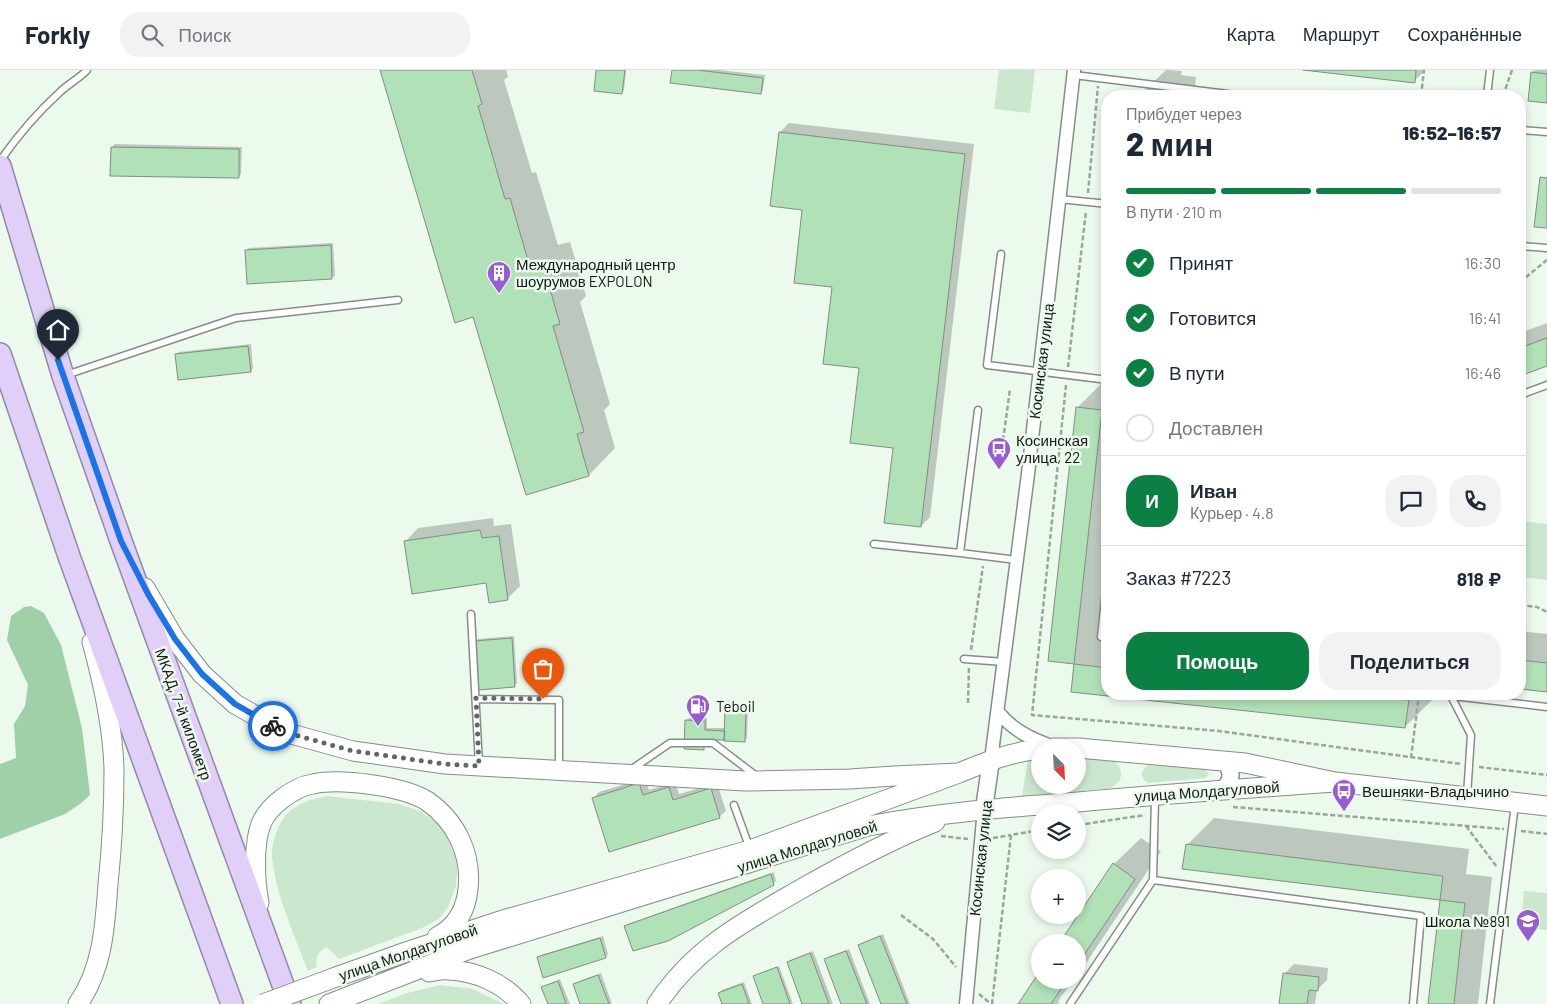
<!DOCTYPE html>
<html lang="ru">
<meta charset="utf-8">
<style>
:root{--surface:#fff;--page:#f2f2f3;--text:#1f2937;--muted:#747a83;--line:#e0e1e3;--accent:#0b8043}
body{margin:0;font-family:Barlow,sans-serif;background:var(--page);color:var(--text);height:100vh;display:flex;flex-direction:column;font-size:19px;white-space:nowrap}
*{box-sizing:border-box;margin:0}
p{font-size:16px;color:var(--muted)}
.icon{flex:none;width:28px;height:28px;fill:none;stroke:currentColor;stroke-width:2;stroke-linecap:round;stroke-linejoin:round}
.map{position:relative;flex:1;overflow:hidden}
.details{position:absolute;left:1101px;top:20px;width:425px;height:610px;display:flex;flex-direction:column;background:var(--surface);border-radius:20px;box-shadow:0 2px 8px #0003}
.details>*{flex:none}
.needle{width:32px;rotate:156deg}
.tools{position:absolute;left:1031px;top:669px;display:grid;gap:10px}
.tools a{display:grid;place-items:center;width:55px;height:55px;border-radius:50%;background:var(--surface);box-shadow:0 2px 8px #0003;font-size:25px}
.pin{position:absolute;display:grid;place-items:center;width:42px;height:42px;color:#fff;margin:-51px -21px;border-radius:50% 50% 50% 0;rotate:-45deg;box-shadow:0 0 5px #0007}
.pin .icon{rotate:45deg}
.courier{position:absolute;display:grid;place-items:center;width:50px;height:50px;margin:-25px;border:4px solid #1a73e8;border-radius:50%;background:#fff;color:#222;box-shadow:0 1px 6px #0007}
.summary em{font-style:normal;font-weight:800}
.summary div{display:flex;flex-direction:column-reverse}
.summary{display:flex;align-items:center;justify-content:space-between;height:85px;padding:0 25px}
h1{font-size:32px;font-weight:800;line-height:38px}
.bar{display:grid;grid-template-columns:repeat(4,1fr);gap:8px 5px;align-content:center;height:60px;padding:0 25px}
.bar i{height:6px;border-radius:4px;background:var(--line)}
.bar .selected{background:var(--accent)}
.bar p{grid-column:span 4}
.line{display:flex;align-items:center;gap:12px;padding:0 25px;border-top:1px solid var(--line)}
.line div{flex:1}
.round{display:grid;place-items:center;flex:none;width:52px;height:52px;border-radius:20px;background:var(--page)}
ol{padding:0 25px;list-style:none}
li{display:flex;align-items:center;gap:15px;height:55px}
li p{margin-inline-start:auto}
li .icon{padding:5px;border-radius:50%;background:var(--accent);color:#fff;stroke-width:4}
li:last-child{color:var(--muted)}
li i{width:28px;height:28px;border:2px solid var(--line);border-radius:50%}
.button{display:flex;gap:10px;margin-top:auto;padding:10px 25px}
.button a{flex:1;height:58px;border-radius:20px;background:var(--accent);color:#fff;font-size:20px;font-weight:800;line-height:58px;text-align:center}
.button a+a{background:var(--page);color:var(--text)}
header{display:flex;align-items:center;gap:30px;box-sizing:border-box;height:70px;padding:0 25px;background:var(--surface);border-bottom:1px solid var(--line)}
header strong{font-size:24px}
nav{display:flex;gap:28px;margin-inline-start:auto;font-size:18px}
.search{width:350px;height:45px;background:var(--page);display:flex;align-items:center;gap:12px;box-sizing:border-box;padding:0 18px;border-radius:20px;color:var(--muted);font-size:19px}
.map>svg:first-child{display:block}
.green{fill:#cbe8ce}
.forest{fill:#9fd0a7}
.shadow{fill:#0003}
.building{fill:#b0e1b7;stroke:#818e83}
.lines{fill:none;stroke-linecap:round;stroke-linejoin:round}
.service-casing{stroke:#838f85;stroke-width:9}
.minor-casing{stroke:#838f85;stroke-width:15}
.tertiary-casing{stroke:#838f85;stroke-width:19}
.secondary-casing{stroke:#838f85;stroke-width:21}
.trunk-casing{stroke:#9488a6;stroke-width:24}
.path{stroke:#9aa59c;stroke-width:2.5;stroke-dasharray:5 2.5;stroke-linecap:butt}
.service{stroke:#fff;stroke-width:6}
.minor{stroke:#fff;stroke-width:12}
.tertiary{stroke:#fff;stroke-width:16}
.secondary{stroke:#fff;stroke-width:19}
.trunk{stroke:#e0cff6;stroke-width:21}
.secondary-bridge-casing{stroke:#838f85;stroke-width:21;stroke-linecap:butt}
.secondary-bridge{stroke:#fff;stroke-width:19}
.done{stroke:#606861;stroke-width:5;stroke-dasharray:0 9}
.route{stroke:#1a73e8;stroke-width:6}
.labels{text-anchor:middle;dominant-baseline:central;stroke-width:5;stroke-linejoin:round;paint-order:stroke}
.poi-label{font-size:15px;fill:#141915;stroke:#ecfaee;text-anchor:start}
.street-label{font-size:15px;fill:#141915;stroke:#ecfaee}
</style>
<header>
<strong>Forkly</strong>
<div class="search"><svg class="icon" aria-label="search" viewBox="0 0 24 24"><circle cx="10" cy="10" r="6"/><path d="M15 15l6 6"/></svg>Поиск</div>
<nav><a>Карта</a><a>Маршрут</a><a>Сохранённые</a></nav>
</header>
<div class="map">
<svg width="1547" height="934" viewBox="0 0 1547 934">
<rect width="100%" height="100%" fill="#ecfaee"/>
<path class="green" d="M999,0H1035L1030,43L994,39Z
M1520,451L1547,454V510L1520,507Z
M1028,689H1040V715H1078V689H1109C1126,694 1125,715 1107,719L1022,726Z
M1148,695L1205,699L1209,704L1206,708L1148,713L1144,710L1141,704L1144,699Z
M327,726L399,734L420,741L439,754L451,772L458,794L456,816L448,837L439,849L422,858L339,889L327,877C318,881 315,888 317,897L308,901C294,864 276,826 272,787C271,774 279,750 289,742C300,732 313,729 327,726Z
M1524,821L1547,823V860L1520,857Z
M440,915L473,919L504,934H378L407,923Z"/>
<path class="forest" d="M31,536L44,543L61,575L82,658L90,725L80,734L65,744L0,769V694L16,688L14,654L25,636L28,615L7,570L11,546L24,537Z"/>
<path class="shadow" d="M382,0H506L508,7L504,10L532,103L536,102L558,175L570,172L586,226L580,232L610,334L604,340L615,378L589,405L474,246Z
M598,0H626L624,20L622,23Z
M673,0H719L765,5L763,20L760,23Z
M1166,0L1182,1L1181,5L1196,7L1194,26H1139Z
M1315,0H1426L1414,11Z
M1535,0H1547V32L1532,3Z
M789,53L974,74L930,447L921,456L894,377L860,297L834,216L804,139L780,62Z
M115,74L242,77L241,104L238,107L112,77Z
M333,173L335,205L332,208L246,181L249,178Z
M1547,253V294L1520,305V263Z
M251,274L253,298L251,301L177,284L179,282Z
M1104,311H1108V501L1100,568H1108V624H1432V630L1405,657L1072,621L1075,593L1050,590L1077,338Z
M493,448L494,456L511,454L520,516L507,529L487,512L406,471L418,458Z
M1520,561L1547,564V621L1520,618Z
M514,566L517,613L514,616L476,571L478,569Z
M729,634H748L747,668L744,671L706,668V676L703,678L686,651L689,648H707V658H726L727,637Z
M645,708L649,720L675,712L679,724L717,713L726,741L719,747L593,729L599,722Z
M1214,748L1469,779L1466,804L1492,807L1478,934H1430L1441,829L1184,798L1187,775Z
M1141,768L1161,781L1078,905V872H1061L1114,794Z
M774,802L776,811L773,814L625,857L628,854Z
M883,864L910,934H882L859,875L862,873Z
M603,866L608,884L606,887L538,888L541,885Z
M849,879L870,934H842L826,890L828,887Z
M813,881L833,934H804L788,892L791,890Z
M1294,894L1328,898L1327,910L1317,920L1315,934H1281L1284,904Z
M779,896L793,934H765L754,906L757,904Z
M601,903L612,934H581L574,914L577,912Z
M1040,904V910H1074L1060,928L1058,933L1062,934H1019Z
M560,909L570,934H549L543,918L546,915Z
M744,912L752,934H723L719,923L722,920Z"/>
<path class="building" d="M380,0H472L482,34L478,36L505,129L510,128L531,201L544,198L560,254L553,256L584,362L577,364L589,406L526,425L473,247L455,253Z
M596,0H625L622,24L594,21Z
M672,0H697L763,8L761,24L670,13Z
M1303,0H1416L1415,13Z
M1531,2L1547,4V33L1528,31Z
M779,62L965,84L921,457L884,453L893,378L850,373L859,298L823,294L832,217L794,213L802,140L770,136Z
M111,77L239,79V108L110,106Z
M1540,107L1547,108V158L1534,157Z
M331,175L332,209L247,214L245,180Z
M1547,268V296L1520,306V278Z
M248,276L251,302L178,310L175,284Z
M1076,337L1102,340L1074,594L1048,591Z
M480,460L482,468L499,466L508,530L489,533L486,513L412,524L404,471Z
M512,568L515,617L478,620L474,571Z
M1520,590L1547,593V622L1520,619Z
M1074,594L1108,598V624H1348L1409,630L1405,658L1071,622Z
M725,636H746L745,672L724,671Z
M685,650L705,651V660L725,661L724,670H704V680L684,679Z
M639,713L643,725L669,717L673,730L711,718L720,748L609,782L592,728Z
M1186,774L1443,806L1440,830L1182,799Z
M1113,793L1135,809L1078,894V872H1060Z
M771,804L774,815L668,871L633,881L624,856Z
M1440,830L1465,833L1454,934H1428Z
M880,866L907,934H881L858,875Z
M600,868L606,888L543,908L537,887Z
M846,881L867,934H841L824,889Z
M810,883L829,934H802L787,892Z
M777,897L790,934H763L753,906Z
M1040,901V910H1067L1051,934H1018Z
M1283,903L1319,907L1318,921L1309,920L1307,934H1279Z
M598,905L609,934H580L573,914Z
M558,911L566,934H548L541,917Z
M742,914L749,934H722L718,923Z"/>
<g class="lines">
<g class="service-casing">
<path id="service" d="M1074,5L1244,26
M1487,26L1490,0
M1520,60L1547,62
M0,91C18,65 37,43 60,22C68,14 80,8 87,0
M1059,129L1108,134
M1520,176L1547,178
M1001,184L987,295L1108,310
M66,305L236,248L398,230
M1520,325L1547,315
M978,340L960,483L1017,490
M874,474L960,483
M1108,502L1101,567L1108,568
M471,544L479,695
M964,589L1004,592
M1435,624L1547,637
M1451,626L1471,665L1467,726
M476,629L559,630V699
M632,699L670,673H713L755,705
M1155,728L1153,810L1421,846L1413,934
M734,735L750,779
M1070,934L1153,810
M1490,934L1515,734"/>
</g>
<g class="minor-casing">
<path id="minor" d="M998,642C1013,660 1029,668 1051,676
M991,690L1028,404L1074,0
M966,934L984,739"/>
</g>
<g class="tertiary-casing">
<path id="tertiary" d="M1222,720C1233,711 1233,701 1224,691
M984,739L991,690"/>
</g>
<g class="secondary-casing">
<path id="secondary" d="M145,518L175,569L202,604L235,634L284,662L353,681L445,694L745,711L850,709L894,706L959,703
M1053,678H1075
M1078,678L1245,693L1335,712L1547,736
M259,833C255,812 253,775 261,754C268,736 294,717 313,714C340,708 403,716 427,731C456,751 472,784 468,819C466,840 456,857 437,867
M429,902C435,901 442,899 448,900C476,901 503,913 521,934
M336,907L409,881L503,850L750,780L959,703C985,692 1011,682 1040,679
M78,934C103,898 105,856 108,814C112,776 114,738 114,700C113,658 103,612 92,572
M329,934L470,879L868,756C937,743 1008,737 1078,732C1164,724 1249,718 1335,712
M657,934C695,877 744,852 801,819C845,794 888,771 935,752"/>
</g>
<g class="trunk-casing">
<path id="trunk" d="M0,96L63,306L121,471L290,934
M0,284L70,489L232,934"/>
</g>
<path class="path" d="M1421,26L1424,0
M1503,26L1512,0
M1088,123L1098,16
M1520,212L1547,190
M1068,297L1086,141
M1066,315L1032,645L1219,661L1461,694
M999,400L1010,319
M1520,535L1537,537L1547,542
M971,580L983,496
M968,633L969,597
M1411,688L1419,624
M1479,697L1547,705
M1233,737L1504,759
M1078,755L1145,745
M1466,756L1497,797
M1521,761L1547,764
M941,766L968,769
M993,768L1011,765
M901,845L933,869L956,897
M979,924L991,934
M992,934L1011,765L1040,760"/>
<use href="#service" class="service"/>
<use href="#minor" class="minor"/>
<use href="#tertiary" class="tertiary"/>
<use href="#secondary" class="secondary"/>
<use href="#trunk" class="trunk"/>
<g class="secondary-bridge-casing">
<path id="secondary-bridge" d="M263,934L336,907"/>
</g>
<use href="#secondary-bridge" class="secondary-bridge"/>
</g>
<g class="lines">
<path class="done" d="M273,656L284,662L353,681L445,694L479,696L476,628L543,629"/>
<path class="route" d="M58,290L121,471L148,524L175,569L202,604L235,634L273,656"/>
</g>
<defs>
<g id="building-pin" transform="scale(1.25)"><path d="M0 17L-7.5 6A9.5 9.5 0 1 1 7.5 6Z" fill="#985bd2" stroke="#ecfaee"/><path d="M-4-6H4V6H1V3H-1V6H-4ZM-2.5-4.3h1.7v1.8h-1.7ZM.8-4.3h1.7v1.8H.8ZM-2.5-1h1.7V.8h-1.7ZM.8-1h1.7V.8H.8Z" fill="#fff"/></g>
<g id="bus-pin" transform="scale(1.25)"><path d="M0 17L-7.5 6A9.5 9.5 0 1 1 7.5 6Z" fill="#985bd2" stroke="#ecfaee"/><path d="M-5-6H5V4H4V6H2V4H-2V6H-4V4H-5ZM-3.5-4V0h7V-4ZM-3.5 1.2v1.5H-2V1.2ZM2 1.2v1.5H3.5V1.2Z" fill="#fff"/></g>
<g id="fuel-pin" transform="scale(1.25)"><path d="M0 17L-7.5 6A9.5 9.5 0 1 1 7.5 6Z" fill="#985bd2" stroke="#ecfaee"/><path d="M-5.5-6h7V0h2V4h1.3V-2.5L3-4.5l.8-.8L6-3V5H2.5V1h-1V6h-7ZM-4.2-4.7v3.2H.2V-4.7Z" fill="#fff"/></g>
<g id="school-pin" transform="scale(1.25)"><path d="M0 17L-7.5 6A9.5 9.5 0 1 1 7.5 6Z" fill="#985bd2" stroke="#ecfaee"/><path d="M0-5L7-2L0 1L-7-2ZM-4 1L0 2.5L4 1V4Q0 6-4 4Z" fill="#fff"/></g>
</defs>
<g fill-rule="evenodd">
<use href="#building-pin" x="499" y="203"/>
<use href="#bus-pin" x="999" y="379"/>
<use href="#fuel-pin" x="698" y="636"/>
<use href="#bus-pin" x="1344" y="721"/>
<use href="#school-pin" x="1528" y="851"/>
</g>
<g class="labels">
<g class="poi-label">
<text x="516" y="194">Международный центр<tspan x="516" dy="17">шоурумов EXPOLON</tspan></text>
<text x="1016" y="370">Косинская<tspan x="1016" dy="17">улица, 22</tspan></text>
<text x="716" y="636">Teboil</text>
<text x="1362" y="721">Вешняки-Владычино</text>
<text x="1510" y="851" text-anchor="end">Школа №891</text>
</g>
<g class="street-label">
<text transform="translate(1041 291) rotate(-83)">Косинская улица</text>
<text transform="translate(184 644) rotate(70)">МКАД, 7-й километр</text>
<text transform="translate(1207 721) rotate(-4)">улица Молдагуловой</text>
<text transform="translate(807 776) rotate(-17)">улица Молдагуловой</text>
<text transform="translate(980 788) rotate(-84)">Косинская улица</text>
<text transform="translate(408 882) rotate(-19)">улица Молдагуловой</text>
</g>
</g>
</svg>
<div class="tools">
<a><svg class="needle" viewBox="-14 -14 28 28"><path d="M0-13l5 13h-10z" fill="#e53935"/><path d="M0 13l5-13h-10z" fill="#747a83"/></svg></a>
<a><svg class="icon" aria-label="layers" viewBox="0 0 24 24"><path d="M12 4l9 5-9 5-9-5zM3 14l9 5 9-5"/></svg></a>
<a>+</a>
<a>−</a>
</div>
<div class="pin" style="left:543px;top:629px;background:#ea580c"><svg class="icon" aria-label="bag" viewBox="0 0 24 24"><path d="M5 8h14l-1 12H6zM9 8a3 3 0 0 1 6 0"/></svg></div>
<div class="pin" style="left:58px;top:290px;background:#1f2937"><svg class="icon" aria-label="home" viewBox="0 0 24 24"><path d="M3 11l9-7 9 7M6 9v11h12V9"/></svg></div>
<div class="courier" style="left:273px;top:656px"><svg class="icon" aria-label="bike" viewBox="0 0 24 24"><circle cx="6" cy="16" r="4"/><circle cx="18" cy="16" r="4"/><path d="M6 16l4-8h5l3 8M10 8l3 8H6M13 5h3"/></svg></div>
<section class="details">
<div class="summary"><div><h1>2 мин</h1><p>Прибудет через</p></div><em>16:52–16:57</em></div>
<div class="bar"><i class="selected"></i><i class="selected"></i><i class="selected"></i><i></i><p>В пути · 210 m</p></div>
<ol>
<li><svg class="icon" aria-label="check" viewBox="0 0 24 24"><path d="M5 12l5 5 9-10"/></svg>Принят<p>16:30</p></li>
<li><svg class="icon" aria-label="check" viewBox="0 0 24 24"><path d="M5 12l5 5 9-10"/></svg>Готовится<p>16:41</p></li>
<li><svg class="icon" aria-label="check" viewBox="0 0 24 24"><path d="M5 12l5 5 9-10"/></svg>В пути<p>16:46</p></li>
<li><i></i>Доставлен</li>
</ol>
<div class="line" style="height:90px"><b class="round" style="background:var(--accent);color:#fff">И</b><div><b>Иван</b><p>Курьер · 4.8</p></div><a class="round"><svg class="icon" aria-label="chat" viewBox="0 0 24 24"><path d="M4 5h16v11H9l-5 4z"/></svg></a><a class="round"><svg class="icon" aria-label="phone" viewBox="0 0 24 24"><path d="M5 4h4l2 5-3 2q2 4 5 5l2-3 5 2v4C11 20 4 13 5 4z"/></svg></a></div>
<div class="line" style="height:65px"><div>Заказ #7223</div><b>818 ₽</b></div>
<div class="button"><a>Помощь</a><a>Поделиться</a></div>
</section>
</div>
